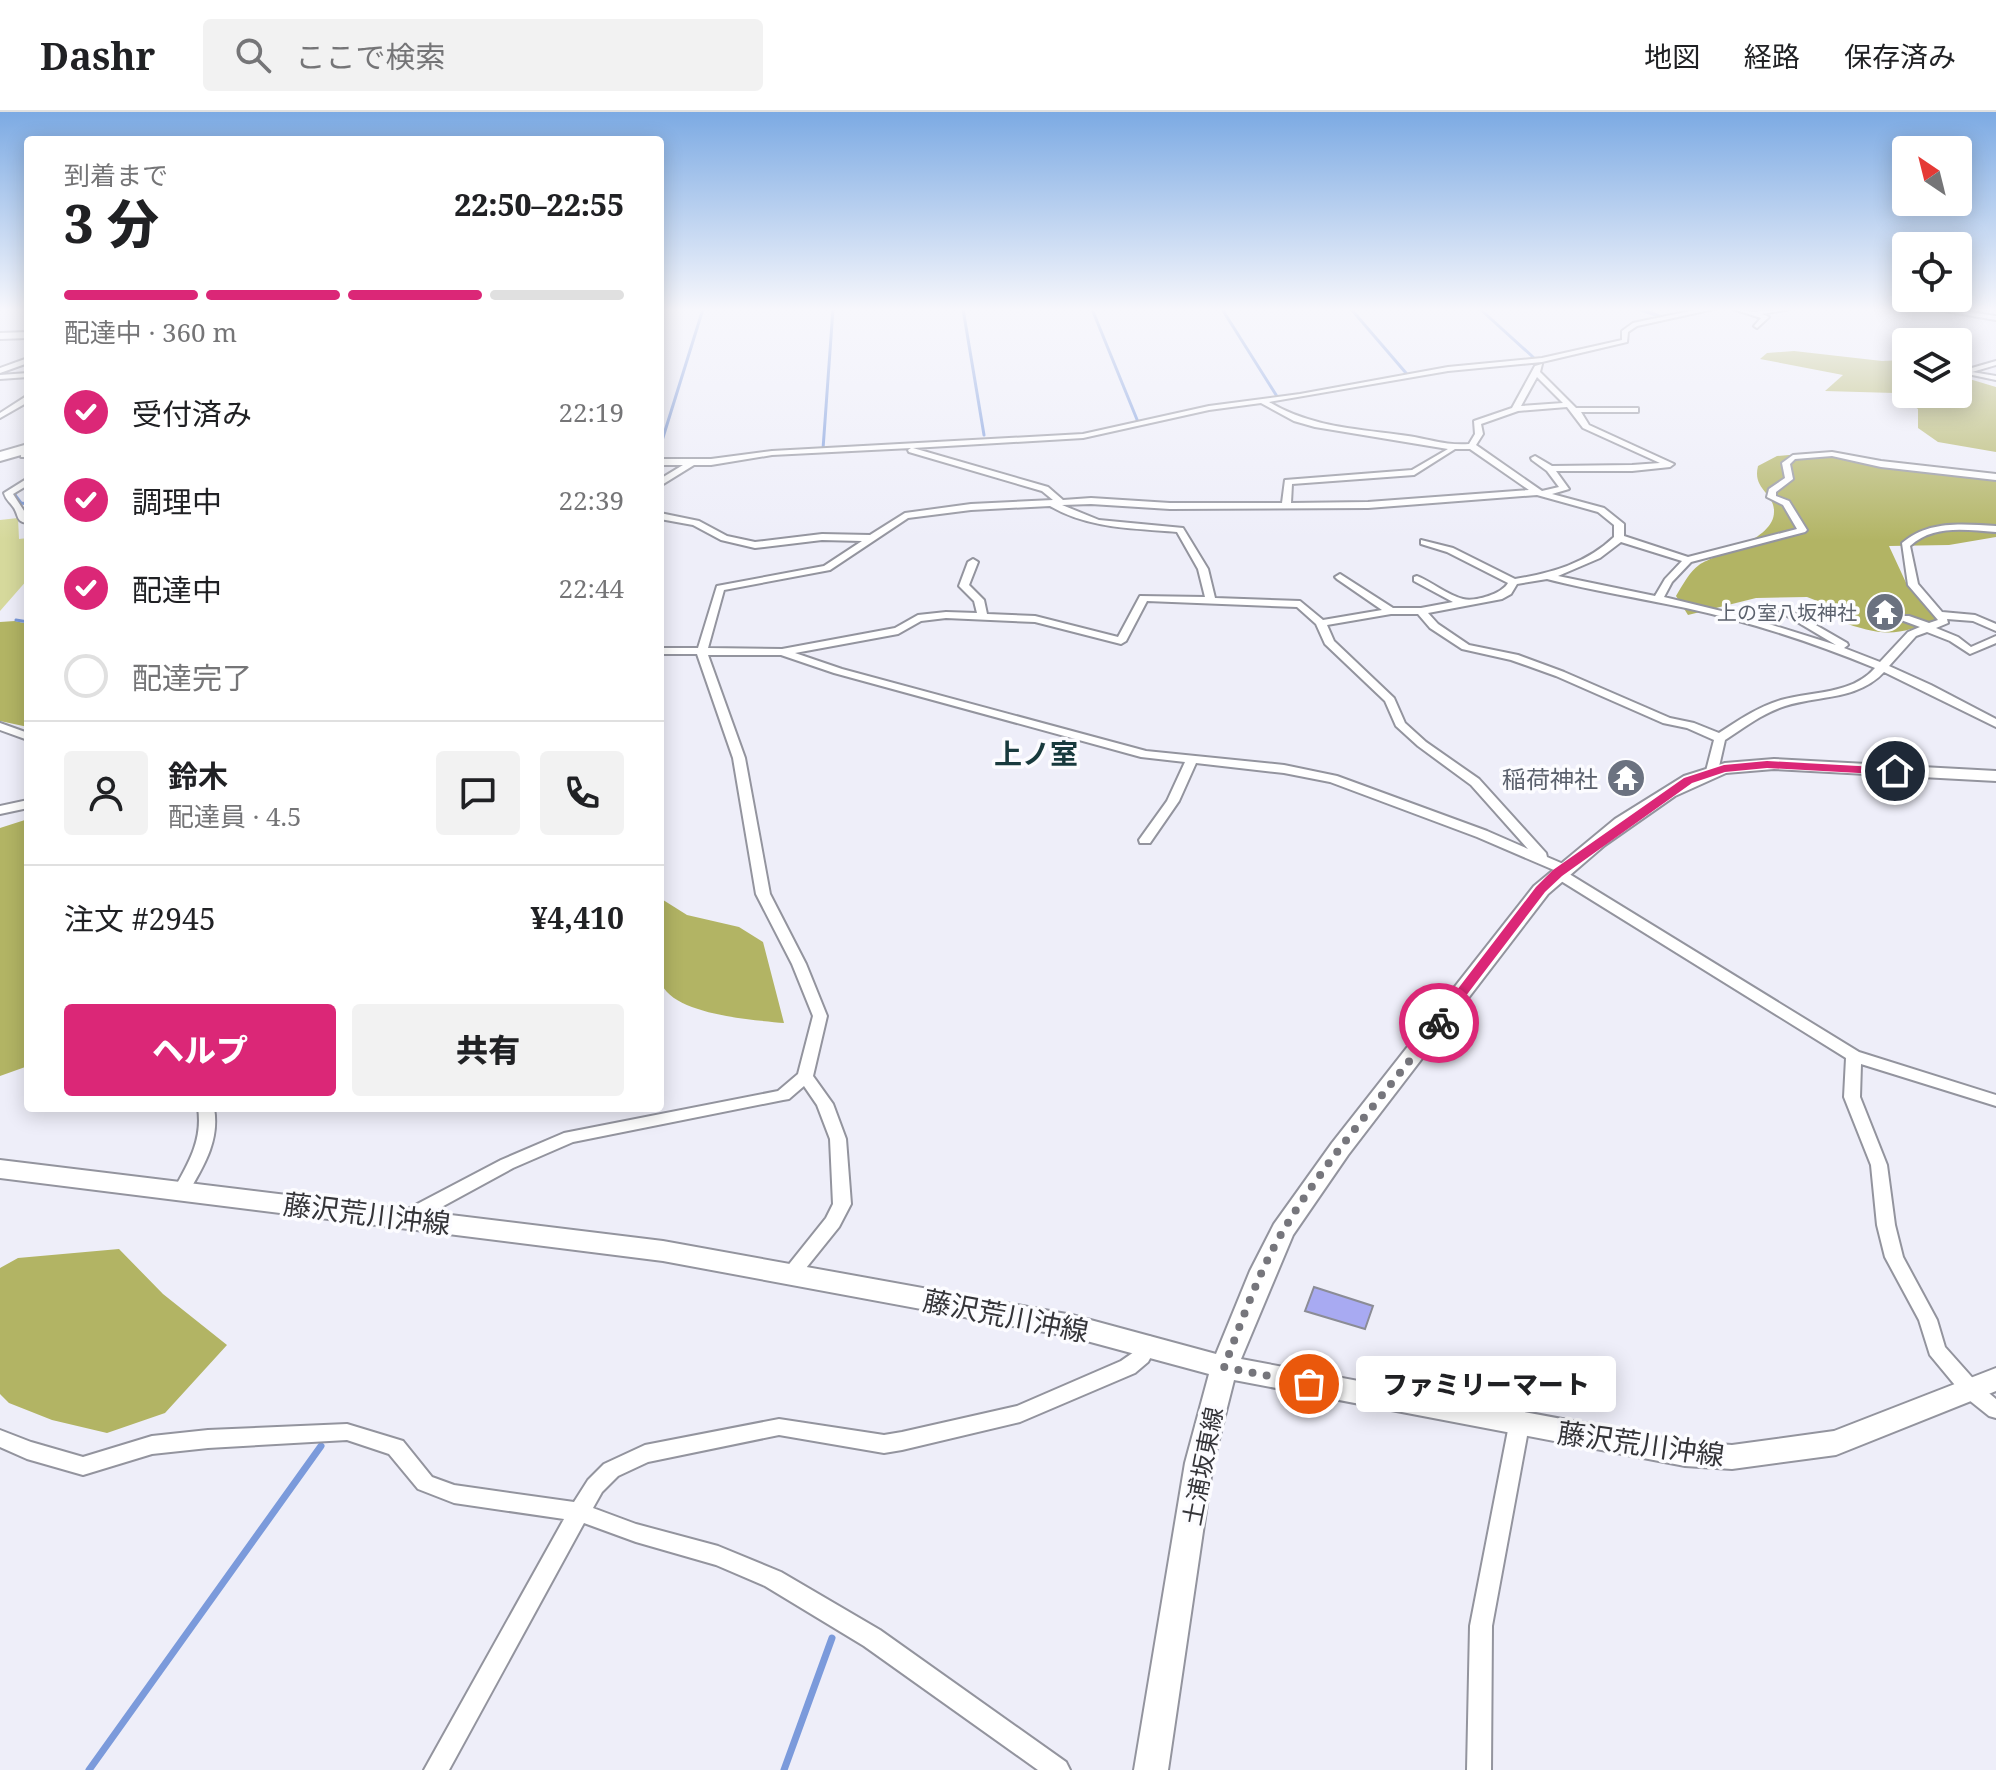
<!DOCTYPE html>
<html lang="ja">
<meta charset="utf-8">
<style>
:root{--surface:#fff;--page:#f2f2f2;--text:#202124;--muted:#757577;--line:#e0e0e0;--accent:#db2777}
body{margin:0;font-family:"Noto Serif","Noto Sans JP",serif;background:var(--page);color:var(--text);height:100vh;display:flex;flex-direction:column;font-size:30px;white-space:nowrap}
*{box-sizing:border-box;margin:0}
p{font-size:26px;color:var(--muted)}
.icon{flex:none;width:44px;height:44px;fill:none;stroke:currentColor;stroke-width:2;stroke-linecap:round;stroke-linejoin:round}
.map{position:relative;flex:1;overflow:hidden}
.side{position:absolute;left:24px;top:24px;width:640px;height:976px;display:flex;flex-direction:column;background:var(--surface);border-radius:8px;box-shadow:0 4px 20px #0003}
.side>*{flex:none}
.needle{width:52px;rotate:325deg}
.controls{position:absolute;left:1892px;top:24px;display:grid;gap:16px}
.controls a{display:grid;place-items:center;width:80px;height:80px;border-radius:8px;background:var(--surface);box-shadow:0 4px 20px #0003;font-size:40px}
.pin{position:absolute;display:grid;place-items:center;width:68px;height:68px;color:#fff;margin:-34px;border:4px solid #fff;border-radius:50%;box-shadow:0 2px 8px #0007}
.courier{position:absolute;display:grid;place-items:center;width:80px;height:80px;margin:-40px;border:6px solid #db2777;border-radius:50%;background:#fff;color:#222;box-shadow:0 2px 10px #0007}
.bubble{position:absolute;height:56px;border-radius:8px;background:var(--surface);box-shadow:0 4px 20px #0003;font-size:26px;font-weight:800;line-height:56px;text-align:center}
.head em{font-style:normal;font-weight:800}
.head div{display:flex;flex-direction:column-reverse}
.head{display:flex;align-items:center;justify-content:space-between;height:136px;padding:0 40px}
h1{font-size:52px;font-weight:800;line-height:60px}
.bar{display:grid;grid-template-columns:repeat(4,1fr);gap:12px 8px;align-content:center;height:96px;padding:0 40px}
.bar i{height:10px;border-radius:6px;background:var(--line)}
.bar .selected{background:var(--accent)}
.bar p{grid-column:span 4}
.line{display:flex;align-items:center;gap:20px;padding:0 40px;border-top:2px solid var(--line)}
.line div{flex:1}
.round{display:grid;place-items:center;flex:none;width:84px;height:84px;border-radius:8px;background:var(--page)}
ol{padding:0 40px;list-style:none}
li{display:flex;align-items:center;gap:24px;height:88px}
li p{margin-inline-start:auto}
li .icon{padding:8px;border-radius:50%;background:var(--accent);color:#fff;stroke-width:4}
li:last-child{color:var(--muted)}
li i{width:44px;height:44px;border:4px solid var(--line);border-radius:50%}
.cta{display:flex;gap:16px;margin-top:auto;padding:16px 40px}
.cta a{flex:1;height:92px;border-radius:8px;background:var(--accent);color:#fff;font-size:32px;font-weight:800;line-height:92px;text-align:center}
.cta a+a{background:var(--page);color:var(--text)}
header{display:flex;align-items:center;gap:48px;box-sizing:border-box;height:112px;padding:0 40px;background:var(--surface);border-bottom:2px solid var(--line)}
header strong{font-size:38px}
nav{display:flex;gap:44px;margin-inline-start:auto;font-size:28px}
.search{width:560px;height:72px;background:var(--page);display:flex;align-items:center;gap:20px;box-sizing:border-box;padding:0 28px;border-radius:8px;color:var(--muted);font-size:30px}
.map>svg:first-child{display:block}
.green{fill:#d6d99c}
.forest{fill:#b2b464}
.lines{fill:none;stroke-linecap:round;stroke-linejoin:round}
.stream-far1{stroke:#7b9adb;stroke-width:3}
.stream{stroke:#7b9adb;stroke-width:7}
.canal{fill:#7b9adb;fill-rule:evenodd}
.building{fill:#a8aaf2;stroke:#8b8c96;stroke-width:2}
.street-casing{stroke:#93949e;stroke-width:4}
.secondary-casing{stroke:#93949e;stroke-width:4}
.primary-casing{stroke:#93949e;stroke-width:4}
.street{fill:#fff;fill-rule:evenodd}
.secondary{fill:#fff;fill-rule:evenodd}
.primary{fill:#fff;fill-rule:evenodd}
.route{fill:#db2777}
.done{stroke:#76767c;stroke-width:8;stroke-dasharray:0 14.4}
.labels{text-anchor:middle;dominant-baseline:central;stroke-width:7;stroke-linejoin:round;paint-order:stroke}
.far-worship-label{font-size:20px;fill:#5b616d;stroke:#fcfcff;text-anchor:end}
.worship-label{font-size:24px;fill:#5b616d;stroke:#fcfcff;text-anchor:end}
.street-label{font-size:24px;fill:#353539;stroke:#fcfcff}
.quarter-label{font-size:28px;font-weight:bold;fill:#183a3d;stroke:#fcfcff}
.near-street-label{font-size:28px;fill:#353539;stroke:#fcfcff}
</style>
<header>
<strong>Dashr</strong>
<div class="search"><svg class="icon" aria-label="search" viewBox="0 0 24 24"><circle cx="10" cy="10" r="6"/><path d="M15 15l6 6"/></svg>ここで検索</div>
<nav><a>地図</a><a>経路</a><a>保存済み</a></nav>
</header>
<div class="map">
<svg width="1996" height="1658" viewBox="0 0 1996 1658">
<rect width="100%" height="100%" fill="#eeeef9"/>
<path class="green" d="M18,406L19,427L28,426V467L0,499V408Z"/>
<path class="forest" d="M1794,239L1882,249L1906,248V282H1958V258L1966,266L1996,275V340L1938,330L1918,316V297L1894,281L1825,279L1843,263L1760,247L1767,241Z
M1800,342L1996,365V425L1949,433L1889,434L1908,475L1938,507C1898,525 1881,524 1839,509L1843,499L1807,485L1756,486L1688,503L1676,484C1682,474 1690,459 1699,453C1717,441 1774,428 1774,400C1775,381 1752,378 1758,354L1777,344Z
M15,509L28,512V615L0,609V510Z
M28,707V954L0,964V716Z
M660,786L687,803L739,815L763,830L784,911C753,908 677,903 662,873C656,861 660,803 660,786Z
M119,1137L163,1182L227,1233L165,1301L107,1321L52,1308L9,1291L0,1282V1156L18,1146Z"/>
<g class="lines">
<path class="stream-far1" d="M963,197L984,323
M1092,197L1138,310
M1222,197L1278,286
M1351,197L1406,261
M1480,197L1533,245
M660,335L703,197
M823,337L833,197
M17,377L15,383L21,391L28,392
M16,508L28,510"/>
<path class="stream" d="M89,1658L321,1334
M784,1658L832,1526"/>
<path class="canal" d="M1633,197H1646L1661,203L1657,205Z"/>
</g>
<path class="building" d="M1314,1175L1373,1194L1365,1217L1305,1199Z"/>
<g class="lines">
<g class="street-casing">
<path id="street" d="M1700,197H1714L1637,214L1628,220L1627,230L1542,250L1448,259L1269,290C1312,316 1360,317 1408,324C1428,327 1448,334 1469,332L1475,322L1474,309L1512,296L1535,254L1542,252L1540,260L1576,296H1638V300H1581L1589,313L1674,352L1670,355L1632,359H1556L1569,377L1552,382L1604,396L1624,412V424L1688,445L1797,417L1783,393L1767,385L1769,377L1785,366L1782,351L1793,343L1832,340L1881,349L1996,362V368L1881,355L1832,344L1795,347L1790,352L1793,367L1776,380V384L1789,389L1807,418L1805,420L1691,450L1672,470L1664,485L1750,506L1836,533L1779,499L1788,497L1847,531L1848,533L1844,536L1880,550L1908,520L1920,515L1901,508V504H1909L1929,511L1938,508L1908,473L1902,431C1929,408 1962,412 1996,414V420C1966,418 1934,412 1910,434L1918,472L1942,500L1975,503L1996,512V519L1973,509L1947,507L1948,511L1936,516L1958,525L1971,535L1996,524V531L1970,542L1950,529L1927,520L1916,524L1889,554L1931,573L1996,607V615L1884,560C1858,588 1820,583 1785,594C1763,601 1745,615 1725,628L1718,659L1712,663L1706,659L1714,628L1687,616L1663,611L1556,564L1511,548L1462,537L1430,516L1418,502H1391L1327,513L1334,529L1394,586L1405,611L1426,630L1479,667L1546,741L1547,745L1568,754L1570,757L1566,760L1859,940L1996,983V994L1861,952L1860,985L1887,1053L1895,1113L1903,1145L1937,1208L1945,1235L1978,1272L1996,1287V1306L1989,1304L1964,1284L1930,1243L1919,1208L1885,1145L1877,1113L1871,1053L1844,985L1846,946L1553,764L1551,761L1554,758L1477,725L1330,670L1284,661L1196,651L1179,689L1150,731H1140L1139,728L1167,689L1185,650L1141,645L834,561L781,543H708L745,646L770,782L806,852L827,904L813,964L833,992L846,1027L851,1092L839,1115L798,1166L792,1168L786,1166L783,1161L786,1156L826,1106L833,1092L830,1027L817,993L804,974L789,987L783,988L573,1030L513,1056L414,1110L408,1111L402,1110L399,1105L402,1100L501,1048L564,1021L778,979L798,962L813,904L792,852L756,782L733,646L697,542H660V536H698L717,474L824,454L862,429L822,428L755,436L721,428L693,413L660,407V401L699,409L727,424L755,430L822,422L870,423L905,401L971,392L1053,388L1042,379L909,340L908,338L911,336L772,343L711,353H694L660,374V367L683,353H660V347H711L772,339L1083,322L1209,294L1300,282L1448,255L1542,246L1622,228V219L1633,211ZM1537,265L1563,291L1521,294ZM1261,291L1294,309L1315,315L1448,337L1412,358L1285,368L1282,391H1170L1091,386L1063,388L1048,375L913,336L1083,326L1209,298ZM1567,295L1583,316L1660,351L1632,353L1552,354L1535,344L1531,346L1532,348L1547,359L1559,375L1542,379L1476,333L1483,322L1481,312L1518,299ZM1455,337H1470L1529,378L1368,390L1291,391L1292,372L1414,363ZM1537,383L1598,400L1614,413V425C1587,451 1552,461 1515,467L1453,436L1421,428V432L1447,440L1508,471C1502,482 1475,490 1463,487C1447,483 1432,470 1417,464L1414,465V469L1453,490L1421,496H1393L1340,462L1335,465L1337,467L1382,498L1323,508L1300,489L1215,486L1208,457L1183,416L1099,408L1062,393L1091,392L1170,397L1368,396ZM1050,394C1090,417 1132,416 1177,420L1198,457L1205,485L1140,484L1118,525L1035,504L987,502L984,488L969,473L978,450L973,447L968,450L959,474L974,489L977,501L946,500L918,503L895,516L782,537L708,536L724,478L830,458L908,406L971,398ZM1621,430L1682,449L1665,467L1655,484L1558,464L1600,446ZM1547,467C1593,479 1640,486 1686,496C1751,510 1814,531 1875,556C1851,583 1813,579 1781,588C1758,595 1739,608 1719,621L1694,611L1670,606L1564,560L1518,543L1469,533L1438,512L1428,501L1502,487L1511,482L1517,472ZM1147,489L1297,495L1316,512L1325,532L1385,589L1396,614L1418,634L1471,673L1528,737L1487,719L1337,664L1284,653L1146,639L842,557L795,541L898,522L921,509L946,506L1035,510L1121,532L1126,529Z
M1733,197L1753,200L1790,197L1762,202L1769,205L1757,216L1754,214L1761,206Z
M1932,197H1950L1996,204V208Z
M28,246V251L0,261V256Z
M1996,249V253L1972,260L1996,264V268L1958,260Z
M28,261V265L0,267V263Z
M25,285H28V290L0,306V301Z
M21,341H28V345H21Z
M28,366V373L13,382L28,405V411C16,410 19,404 14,396C10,390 6,388 4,381Z
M0,611L28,621V628L0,618Z
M28,688V696L0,702V694Z
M198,996H214C220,1029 203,1055 187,1083L181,1085L175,1083L173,1079C188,1052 203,1028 198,996Z
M1149,1224L1156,1227L1158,1232L1148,1250L1135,1261L1020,1310L902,1338L884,1341L779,1323L648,1350L618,1364L602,1380L593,1396L636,1412L718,1434L781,1460L880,1518L1066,1650L1070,1658H1038L864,1534L765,1474L716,1453L636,1430L584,1411L449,1658H424L564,1407L454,1391L418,1377L389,1342L347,1328L208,1336L152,1342L83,1363L27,1347L0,1335V1318L31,1330L83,1345L152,1324L208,1318L347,1312L403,1329L432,1365L454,1373L574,1390L588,1368L604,1352L645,1333L779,1307L884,1323L902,1320L1017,1294L1121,1249L1134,1240L1142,1227Z
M1519,1305L1526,1307L1529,1313L1492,1514L1491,1658H1467L1470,1514L1509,1313L1512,1307Z"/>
</g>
<g class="secondary-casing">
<path id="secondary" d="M28,220V226L0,227V221Z
M1774,647L1996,659V669L1774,657L1726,661L1675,684L1605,733L1548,782L1348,1043L1293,1123L1241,1247L1685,1330L1732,1333L1834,1319L1996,1256V1279L1836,1343L1732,1357L1685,1354L1234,1268L1213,1351L1168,1658H1134L1185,1351L1209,1262L1072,1225L663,1149L0,1066V1048L663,1129L1072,1203L1216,1242L1250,1159L1274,1112L1332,1031L1534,774L1615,707L1684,664L1725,651Z"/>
</g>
<g class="primary-casing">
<path id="primary" d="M28,332V341L0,349V340Z"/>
</g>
<use href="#street" class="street"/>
<use href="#secondary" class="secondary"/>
<use href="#primary" class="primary"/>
</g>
<linearGradient id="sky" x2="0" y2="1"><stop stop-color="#7caae3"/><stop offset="0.46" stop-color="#f7f7fc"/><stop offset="1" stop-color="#f7f7fc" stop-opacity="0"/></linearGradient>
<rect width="1996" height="429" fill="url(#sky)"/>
<path class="route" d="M1767,649L1895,656L1901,659L1895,663L1767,656L1725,660L1692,671L1562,764L1545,780L1443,914H1434V908L1536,775L1553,758L1684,666L1724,653Z"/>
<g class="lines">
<path class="done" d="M1309,1272L1224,1255C1242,1209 1258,1161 1283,1119C1327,1045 1387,980 1439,911"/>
</g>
<defs>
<g id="temple-disc" transform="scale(2)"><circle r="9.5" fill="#6b7280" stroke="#fcfcff"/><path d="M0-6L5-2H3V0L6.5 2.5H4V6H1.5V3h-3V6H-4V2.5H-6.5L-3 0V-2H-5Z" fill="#fff"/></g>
</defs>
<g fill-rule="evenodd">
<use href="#temple-disc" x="1885" y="500"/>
<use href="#temple-disc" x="1626" y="666"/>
</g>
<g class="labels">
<g class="far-worship-label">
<text x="1857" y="500">上の室八坂神社</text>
</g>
<g class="worship-label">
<text x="1598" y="666">稲荷神社</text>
</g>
<g class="street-label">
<text transform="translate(1202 1354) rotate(-79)">土浦坂東線</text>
</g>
<g class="quarter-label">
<text x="1036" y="641">上ノ室</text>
</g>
<g class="near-street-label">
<text transform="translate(367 1101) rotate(7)">藤沢荒川沖線</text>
<text transform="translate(1006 1203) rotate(11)">藤沢荒川沖線</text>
<text transform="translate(1641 1331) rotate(8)">藤沢荒川沖線</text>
</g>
</g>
</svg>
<div class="controls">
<a><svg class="needle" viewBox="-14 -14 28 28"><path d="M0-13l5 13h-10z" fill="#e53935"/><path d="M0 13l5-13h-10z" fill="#757577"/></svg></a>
<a><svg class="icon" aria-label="locate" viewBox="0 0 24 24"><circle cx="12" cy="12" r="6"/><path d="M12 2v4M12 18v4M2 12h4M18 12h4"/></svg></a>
<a><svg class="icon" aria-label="layers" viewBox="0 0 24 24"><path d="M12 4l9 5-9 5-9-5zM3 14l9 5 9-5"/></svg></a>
</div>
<div class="pin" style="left:1309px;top:1272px;background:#ea580c"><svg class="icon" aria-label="bag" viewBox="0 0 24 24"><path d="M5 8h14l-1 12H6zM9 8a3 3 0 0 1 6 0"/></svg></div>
<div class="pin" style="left:1895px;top:659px;background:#1f2937"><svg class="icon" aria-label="home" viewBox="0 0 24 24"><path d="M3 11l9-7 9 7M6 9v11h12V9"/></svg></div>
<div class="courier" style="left:1439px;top:911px"><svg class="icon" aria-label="bike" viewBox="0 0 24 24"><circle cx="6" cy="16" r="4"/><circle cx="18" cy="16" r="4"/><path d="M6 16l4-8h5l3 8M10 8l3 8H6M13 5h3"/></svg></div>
<div class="bubble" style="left:1356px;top:1244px;width:260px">ファミリーマート</div>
<section class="side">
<div class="head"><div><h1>3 分</h1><p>到着まで</p></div><em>22:50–22:55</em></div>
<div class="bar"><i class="selected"></i><i class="selected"></i><i class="selected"></i><i></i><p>配達中 · 360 m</p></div>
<ol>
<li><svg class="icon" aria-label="check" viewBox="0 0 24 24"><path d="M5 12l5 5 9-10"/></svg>受付済み<p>22:19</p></li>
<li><svg class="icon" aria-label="check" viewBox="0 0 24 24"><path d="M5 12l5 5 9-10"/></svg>調理中<p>22:39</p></li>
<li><svg class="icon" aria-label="check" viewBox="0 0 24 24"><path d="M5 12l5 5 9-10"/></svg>配達中<p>22:44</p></li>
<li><i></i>配達完了</li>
</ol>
<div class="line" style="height:144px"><a class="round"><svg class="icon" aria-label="person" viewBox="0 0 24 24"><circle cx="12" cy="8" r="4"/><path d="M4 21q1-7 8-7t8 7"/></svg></a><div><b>鈴木</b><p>配達員 · 4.5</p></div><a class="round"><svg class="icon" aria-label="chat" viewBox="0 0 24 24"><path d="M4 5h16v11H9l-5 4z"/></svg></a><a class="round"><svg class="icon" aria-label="phone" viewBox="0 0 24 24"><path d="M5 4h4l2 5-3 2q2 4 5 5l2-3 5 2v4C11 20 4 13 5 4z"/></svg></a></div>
<div class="line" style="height:104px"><div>注文 #2945</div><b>¥4,410</b></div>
<div class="cta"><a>ヘルプ</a><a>共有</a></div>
</section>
</div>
